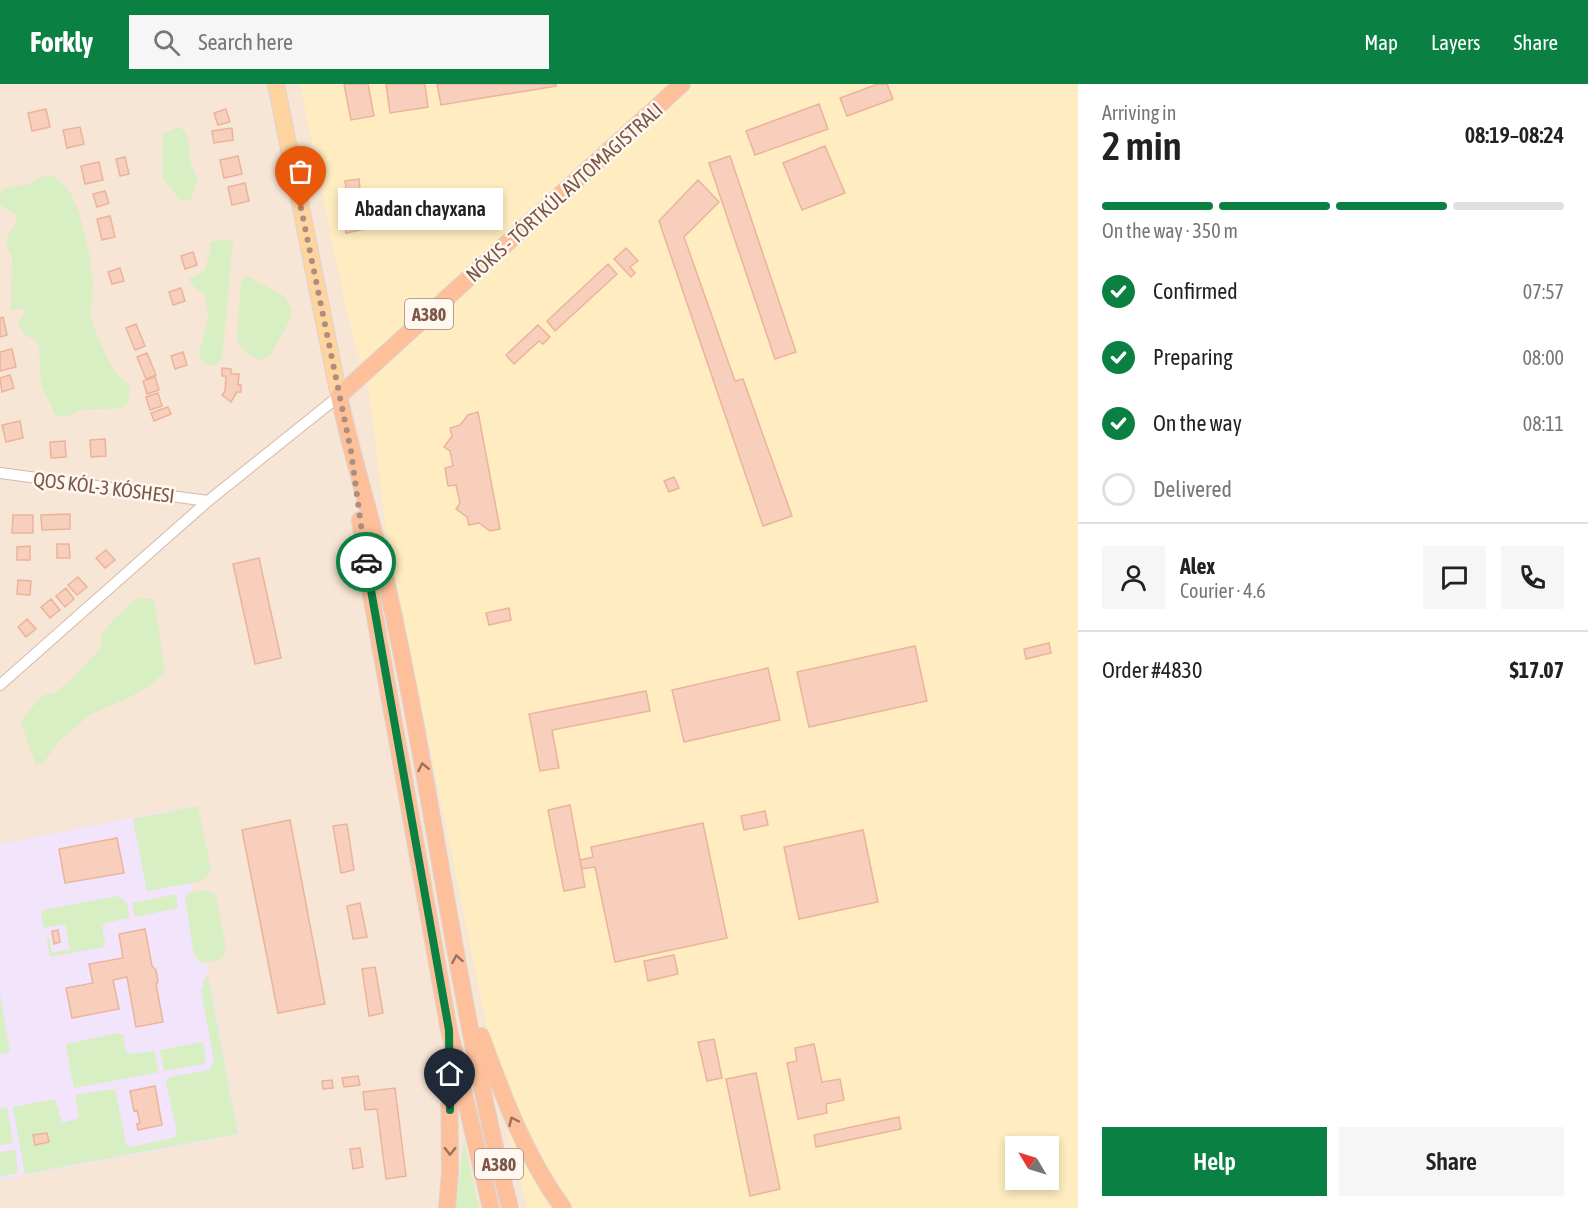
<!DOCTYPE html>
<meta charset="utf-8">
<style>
:root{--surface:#fff;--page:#f6f6f6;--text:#222;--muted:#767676;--line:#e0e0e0;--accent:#0b8043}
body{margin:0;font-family:"Asap Condensed",sans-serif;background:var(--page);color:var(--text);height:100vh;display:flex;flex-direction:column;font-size:22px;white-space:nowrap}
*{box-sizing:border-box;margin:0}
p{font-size:20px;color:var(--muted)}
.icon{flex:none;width:33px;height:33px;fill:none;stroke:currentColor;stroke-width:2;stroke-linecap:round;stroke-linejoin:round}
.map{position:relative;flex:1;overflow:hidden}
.sheet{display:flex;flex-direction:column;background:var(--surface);width:510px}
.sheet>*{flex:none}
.needle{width:39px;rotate:308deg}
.fabs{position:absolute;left:1005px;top:1052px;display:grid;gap:12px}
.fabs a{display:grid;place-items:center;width:54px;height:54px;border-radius:0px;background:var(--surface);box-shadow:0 3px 9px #0003;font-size:30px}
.pin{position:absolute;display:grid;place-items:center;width:51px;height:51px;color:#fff;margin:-62px -26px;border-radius:50% 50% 50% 0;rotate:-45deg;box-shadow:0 0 6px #0007}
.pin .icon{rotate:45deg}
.courier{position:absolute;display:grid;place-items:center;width:60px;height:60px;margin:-30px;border:4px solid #0b8043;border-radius:50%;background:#fff;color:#222;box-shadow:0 2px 8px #0007}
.bubble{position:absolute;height:42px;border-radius:0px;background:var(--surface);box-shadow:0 3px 9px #0003;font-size:20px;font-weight:600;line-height:42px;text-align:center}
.headline em{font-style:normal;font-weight:600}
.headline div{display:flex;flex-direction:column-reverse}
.headline{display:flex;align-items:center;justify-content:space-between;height:102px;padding:0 24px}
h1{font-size:39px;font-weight:600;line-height:45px}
.bar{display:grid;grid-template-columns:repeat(4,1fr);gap:9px 6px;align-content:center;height:72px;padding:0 24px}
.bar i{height:8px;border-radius:4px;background:var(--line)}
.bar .current{background:var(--accent)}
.bar p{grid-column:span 4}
.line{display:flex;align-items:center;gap:15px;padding:0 24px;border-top:2px solid var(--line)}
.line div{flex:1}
.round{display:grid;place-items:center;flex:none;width:63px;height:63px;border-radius:0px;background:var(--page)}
ol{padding:0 24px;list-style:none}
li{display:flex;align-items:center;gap:18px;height:66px}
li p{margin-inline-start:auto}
li .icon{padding:6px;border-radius:50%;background:var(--accent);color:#fff;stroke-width:4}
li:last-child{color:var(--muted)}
li i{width:33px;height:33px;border:3px solid var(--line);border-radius:50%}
.action{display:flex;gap:12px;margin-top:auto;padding:12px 24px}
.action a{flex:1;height:69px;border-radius:0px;background:var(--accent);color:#fff;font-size:24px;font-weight:600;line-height:69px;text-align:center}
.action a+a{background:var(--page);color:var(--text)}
header{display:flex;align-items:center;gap:36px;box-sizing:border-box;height:84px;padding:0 30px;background:var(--accent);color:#fff}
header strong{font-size:28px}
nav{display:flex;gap:33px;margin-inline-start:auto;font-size:21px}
.search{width:420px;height:54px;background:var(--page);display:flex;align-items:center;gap:15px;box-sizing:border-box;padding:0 21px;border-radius:0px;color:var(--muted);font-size:22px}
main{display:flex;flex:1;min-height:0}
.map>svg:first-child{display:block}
.residential{fill:#f7e5d5;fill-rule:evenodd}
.education{fill:#f1e4fb}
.green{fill:#d8eec3}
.sand{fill:#ffedc1;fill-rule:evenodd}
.building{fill:#f7cfbc;stroke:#ebb49a;stroke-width:1.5}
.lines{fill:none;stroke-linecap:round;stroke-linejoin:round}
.minor-casing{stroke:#d3baab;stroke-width:12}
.primary-casing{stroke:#ddd3cf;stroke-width:18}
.trunk-casing{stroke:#ddd3cf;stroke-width:18}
.minor{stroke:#fff;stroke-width:10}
.primary{stroke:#ffd49e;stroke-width:16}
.trunk{stroke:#fec09b;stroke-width:16}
.oneway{stroke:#9c715d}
.done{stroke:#aa8e80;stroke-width:6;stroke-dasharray:0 10.8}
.route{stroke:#0b8043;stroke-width:8}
.labels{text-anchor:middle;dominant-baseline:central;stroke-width:5;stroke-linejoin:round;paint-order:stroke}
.shield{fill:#fff8f0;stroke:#a3877a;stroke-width:1.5}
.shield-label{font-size:18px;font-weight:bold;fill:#7c5748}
.street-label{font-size:20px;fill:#7c5748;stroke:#fff8f0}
</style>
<header>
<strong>Forkly</strong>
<div class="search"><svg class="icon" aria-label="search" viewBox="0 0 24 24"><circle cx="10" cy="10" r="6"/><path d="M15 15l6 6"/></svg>Search here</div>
<nav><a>Map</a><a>Layers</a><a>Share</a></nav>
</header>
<main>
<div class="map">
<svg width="1078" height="1124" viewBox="0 0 1078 1124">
<rect width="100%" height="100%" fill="#fef4e7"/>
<path class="residential" d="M0,0H1078V1124H0ZM1016,1062H1048V1095H1016Z"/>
<path class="education" d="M177,725L239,1051L0,1096V760Z"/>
<path class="green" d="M180,43L187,50L191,81L198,95L191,116H180L163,94L162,50Z
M52,91C59,96 64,100 69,107C81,124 92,179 93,200C93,212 89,224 92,237C94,245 110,281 114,287C119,293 125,296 130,303L128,318L122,324L79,326L68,332H56L41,301L39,261L35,255L26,252L18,239L25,228L22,224L11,227L12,173L7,162L8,151L17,138L15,130L0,121V112L3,105L30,100L41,93Z
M222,155L233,158L222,274L216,281L210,282L202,277L199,269L208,235L205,210L194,203L189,195L204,187L210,169V159Z
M247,192L284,212L292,225L290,236L270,271L261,277C251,272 241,266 237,255L241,198Z
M137,514L154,515L165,588L151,601L130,613L89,631L58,658L44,678L36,681L21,638L37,617L44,611L54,609L71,596L101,564V552L112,537Z
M198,722L211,785L209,790L202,797L147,807L133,735Z
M204,806L211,808L216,812L226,864C224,877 214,877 202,879L194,871L185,815L188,809Z
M176,810L178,824L135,833L132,819Z
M117,812L127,819L129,834L105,839L102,843L105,858L103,863L50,873L46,854H49L52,869L70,865L65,840L44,844L41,830L44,826Z
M208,892L238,1050L25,1090L13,1023L55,1015L62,1039L79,1034L75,1011L112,1005L116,1008L126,1061L131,1063L175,1053L177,1049L166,998L170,993L209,986L214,977L201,906L205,894Z
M0,909L10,968L0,970Z
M118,949L124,951L125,967L130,970L154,967L159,988L74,1004L66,963L67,960Z
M203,958L206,976L204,980L164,987L160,966Z
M7,1023L13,1059L0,1061V1024Z
M464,1057L479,1124H456Z
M15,1066L18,1089L0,1093V1068Z"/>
<path class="sand" d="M300,0H1078V1124H528L509,1053L385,441L370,312L345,220ZM1016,1062H1048V1095H1016Z"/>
<path class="building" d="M344,0H368L374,32L351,36Z
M386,0H425L428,23L390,29Z
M437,0H556V2L441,21Z
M878,0H887L893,15L847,32L840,14Z
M819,20L828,45L755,71L746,47Z
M46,25L50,43L32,47L28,29Z
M226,25L230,38L218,41L214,29Z
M80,43L84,60L67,64L63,46Z
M232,44L233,56L214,59L212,47Z
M825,62L845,109L802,126L783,79Z
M238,72L242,90L224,94L220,76Z
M730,72L796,268L775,275L709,79Z
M125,73L129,90L120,92L116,75Z
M99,78L103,96L85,100L81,82Z
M359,95L361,115L348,117L345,97Z
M698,96L719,118L684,153L735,297L743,295L792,432L763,442L659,137Z
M245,99L249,117L232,121L228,103Z
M105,107L109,119L97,123L93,110Z
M361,120L366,145L346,149L342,123Z
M110,132L115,153L102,156L97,135Z
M626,164L638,177L630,183L635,189L631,193L614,175Z
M193,168L197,181L185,185L181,172Z
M608,180L617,190L555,247L547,237Z
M120,184L124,197L112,200L108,188Z
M181,204L185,217L173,221L169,208Z
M3,233L7,251L0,253V234Z
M136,240L145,262L135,266L126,244Z
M538,241L550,253L543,260L539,257L514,280L506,271Z
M12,265L16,283L0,287V268Z
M183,268L187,281L175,285L171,272Z
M147,269L156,291L146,295L137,273Z
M222,284L231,285V290H239L238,301H241V308H237L231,318L222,311L225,307L226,292H222Z
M10,291L14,304L2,308L0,294Z
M155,293L159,306L147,310L143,297Z
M158,309L162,322L150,326L146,313Z
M168,323L171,330L154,337L151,329Z
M478,328L500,445L490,447L479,439L469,441L467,433L456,425L460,419L456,401L448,402L445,384L453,382L450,367L444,363L452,352L450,344L460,341L468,331Z
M20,337L23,354L6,358L2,341Z
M105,355L106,372L91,373L90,356Z
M65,357L66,373L51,374L50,358Z
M674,393L679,404L669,408L664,397Z
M70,430V445L42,446L41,431Z
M13,431H33V449H12Z
M57,460H69L70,474H57Z
M30,462V476H17V463Z
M106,466L115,476L105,484L96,474Z
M259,474L281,574L255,580L233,480Z
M78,493L87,503L77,511L68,501Z
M18,496L31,497L30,511L17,510Z
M66,504L74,515L65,523L56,512Z
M51,515L60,526L50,534L41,523Z
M509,524L511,536L489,541L486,529Z
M27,535L36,545L26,553L18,543Z
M1049,559L1051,569L1026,575L1024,565Z
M915,562L927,617L809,643L797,588Z
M768,584L780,636L684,658L672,606Z
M646,607L650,627L552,646L559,684L540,687L529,630Z
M570,721L585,803L564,807L548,726Z
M765,727L768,741L744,746L741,732Z
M290,736L325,920L278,929L242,746Z
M703,739L727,854L615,878L595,783L582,785L580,776L593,773L591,763Z
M347,740L354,786L341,789L333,742Z
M863,746L878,818L799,835L784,763Z
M117,754L124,789L65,799L59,765Z
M360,819L367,853L353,855L347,822Z
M145,845L152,882L156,886L158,898L156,900L163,938L136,943L127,893L113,896L119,925L72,934L66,904L93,899L89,880L123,874L119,850Z
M58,846L60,858L54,860L52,847Z
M674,871L678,890L648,897L644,877Z
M375,883L383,929L369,932L362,885Z
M714,955L722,994L707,997L698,958Z
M814,960L822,998L840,995L844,1016L826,1020L827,1029L798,1035L787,979L797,977L795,964Z
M756,989L780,1105L750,1112L726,995Z
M358,992L360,1001L344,1003L342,994Z
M332,996L333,1004L323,1005L322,997Z
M155,1002L162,1041L138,1046L137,1040L140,1039L137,1026L134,1027L130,1007Z
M395,1004L406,1092L386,1095L377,1025L365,1026L363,1008Z
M899,1033L901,1045L816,1063L814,1051Z
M47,1049L49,1058L35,1061L33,1051Z
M360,1064L363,1083L353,1085L350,1065Z"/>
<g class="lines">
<g class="minor-casing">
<path id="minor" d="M0,389L208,417
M0,601L208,417L339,312"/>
</g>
<g class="primary-casing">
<path id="primary" d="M276,0L339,312"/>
</g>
<g class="trunk-casing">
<path id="trunk" d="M360,436L370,505L449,946L491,1124
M481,952C503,1012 525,1072 563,1124
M447,1124L450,1088L449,980
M510,1124C457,920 434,711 388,506C374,441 353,377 339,312L682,0"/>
</g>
<use href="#minor" class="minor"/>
<use href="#primary" class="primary"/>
<use href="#trunk" class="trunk"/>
</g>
<defs><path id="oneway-chevron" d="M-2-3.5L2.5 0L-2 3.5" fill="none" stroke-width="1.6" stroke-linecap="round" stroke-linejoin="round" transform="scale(1.5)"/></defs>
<g class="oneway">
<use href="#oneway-chevron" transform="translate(423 683) rotate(-101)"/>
<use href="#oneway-chevron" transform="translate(457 875) rotate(-100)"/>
<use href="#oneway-chevron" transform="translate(513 1037) rotate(-115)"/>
<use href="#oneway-chevron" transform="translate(450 1067) rotate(90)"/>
</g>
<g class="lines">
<path class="done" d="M301,124L351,367L366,478"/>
<path class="route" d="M366,478L449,946L450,1026"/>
</g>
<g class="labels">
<g class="shield">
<rect x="405" y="215" width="48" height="30" rx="4.5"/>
<rect x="475" y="1065" width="48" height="30" rx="4.5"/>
</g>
<g class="shield-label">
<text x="429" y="230">A380</text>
<text x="499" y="1080">A380</text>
</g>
<g class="street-label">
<text transform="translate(564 108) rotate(-42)">NÓKIS - TÓRTKÚL AVTOMAGISTRALI</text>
<text transform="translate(104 403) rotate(7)">QOS KÓL-3 KÓSHESI</text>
</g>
</g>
</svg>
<div class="fabs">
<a><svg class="needle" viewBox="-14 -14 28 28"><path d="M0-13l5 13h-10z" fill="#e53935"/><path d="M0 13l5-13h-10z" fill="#767676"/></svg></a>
</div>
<div class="pin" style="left:301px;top:124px;background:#ea580c"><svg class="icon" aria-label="bag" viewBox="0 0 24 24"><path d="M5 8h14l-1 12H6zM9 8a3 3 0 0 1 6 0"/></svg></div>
<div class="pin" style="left:450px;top:1026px;background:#1f2937"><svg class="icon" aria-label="home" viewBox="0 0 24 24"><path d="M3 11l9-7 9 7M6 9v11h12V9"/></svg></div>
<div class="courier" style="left:366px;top:478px"><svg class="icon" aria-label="car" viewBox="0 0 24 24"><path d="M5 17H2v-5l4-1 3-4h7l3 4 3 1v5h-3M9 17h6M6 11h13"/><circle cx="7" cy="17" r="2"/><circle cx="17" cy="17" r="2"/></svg></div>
<div class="bubble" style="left:338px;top:104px;width:165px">Abadan chayxana</div>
</div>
<section class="sheet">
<div class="headline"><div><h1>2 min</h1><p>Arriving in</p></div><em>08:19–08:24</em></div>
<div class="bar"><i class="current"></i><i class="current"></i><i class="current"></i><i></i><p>On the way · 350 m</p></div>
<ol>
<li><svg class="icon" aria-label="check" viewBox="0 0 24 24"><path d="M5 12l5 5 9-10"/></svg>Confirmed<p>07:57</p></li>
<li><svg class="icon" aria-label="check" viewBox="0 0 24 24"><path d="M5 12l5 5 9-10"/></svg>Preparing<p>08:00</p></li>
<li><svg class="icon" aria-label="check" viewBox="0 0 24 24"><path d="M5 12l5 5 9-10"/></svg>On the way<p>08:11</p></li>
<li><i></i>Delivered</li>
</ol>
<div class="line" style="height:108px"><a class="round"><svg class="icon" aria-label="person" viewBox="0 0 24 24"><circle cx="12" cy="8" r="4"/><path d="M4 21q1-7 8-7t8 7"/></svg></a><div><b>Alex</b><p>Courier · 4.6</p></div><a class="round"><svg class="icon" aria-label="chat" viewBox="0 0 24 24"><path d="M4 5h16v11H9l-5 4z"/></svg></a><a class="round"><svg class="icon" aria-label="phone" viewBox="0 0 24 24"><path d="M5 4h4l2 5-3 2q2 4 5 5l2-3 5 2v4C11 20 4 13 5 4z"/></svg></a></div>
<div class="line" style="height:78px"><div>Order #4830</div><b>$17.07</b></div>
<div class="action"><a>Help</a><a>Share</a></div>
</section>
</main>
